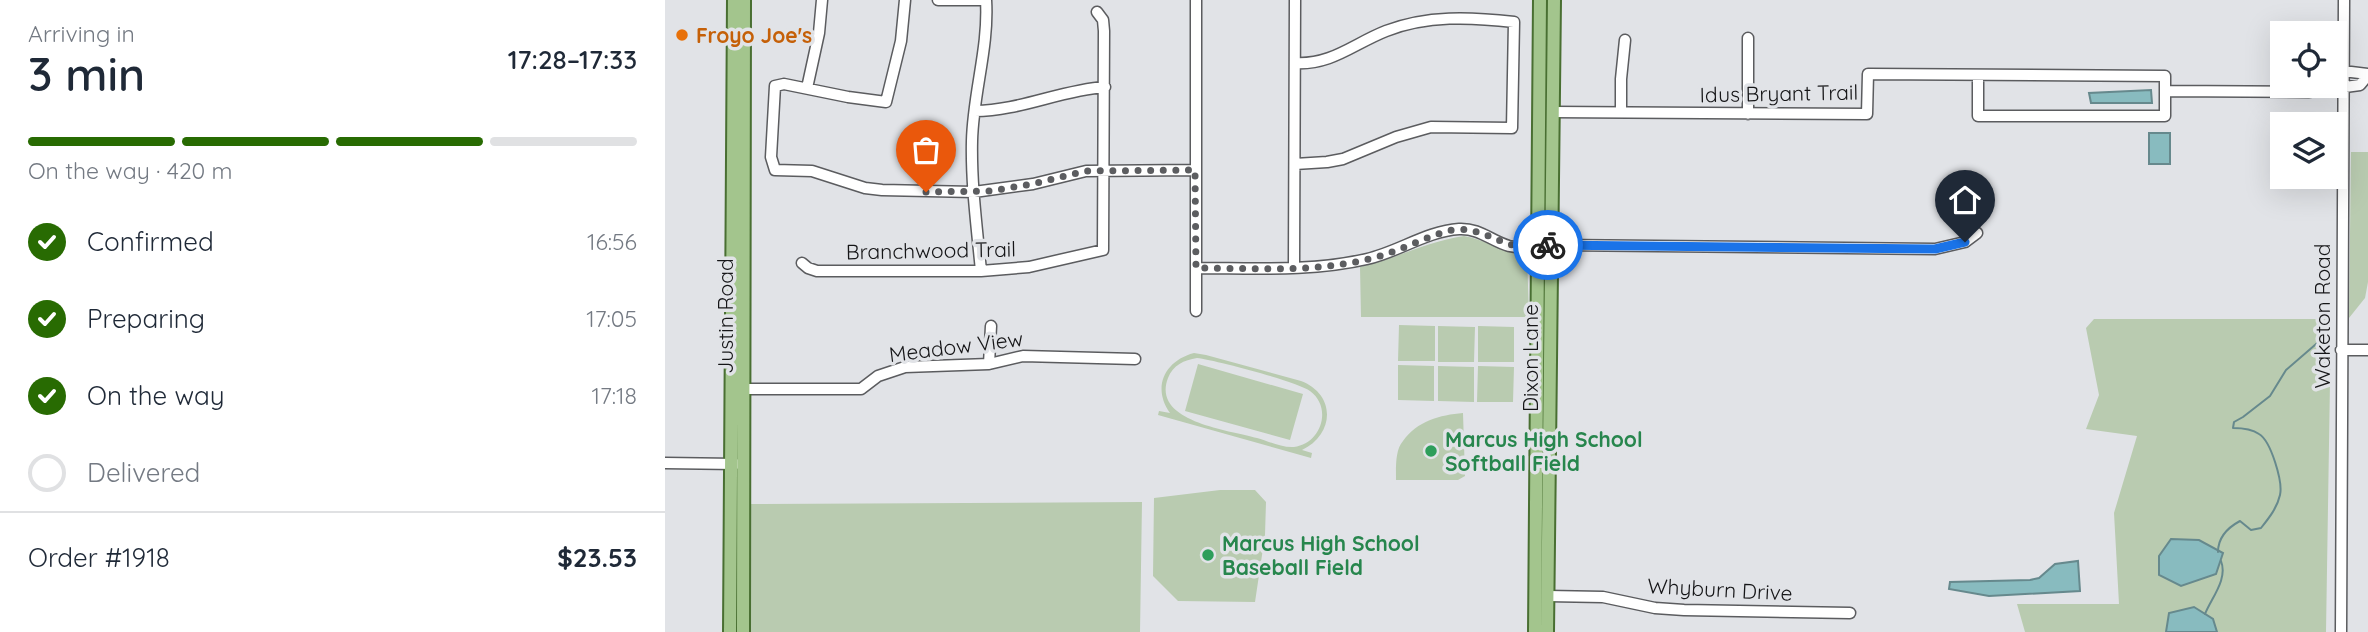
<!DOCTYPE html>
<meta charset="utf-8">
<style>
:root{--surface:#fff;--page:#f2f2f3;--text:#1f2937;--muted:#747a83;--line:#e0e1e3;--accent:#286b02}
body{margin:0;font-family:Quicksand,sans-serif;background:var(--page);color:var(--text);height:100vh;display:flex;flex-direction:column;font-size:26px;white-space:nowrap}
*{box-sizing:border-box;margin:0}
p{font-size:23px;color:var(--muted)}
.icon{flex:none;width:38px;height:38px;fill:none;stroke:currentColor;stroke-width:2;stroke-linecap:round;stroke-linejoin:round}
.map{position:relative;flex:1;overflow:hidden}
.side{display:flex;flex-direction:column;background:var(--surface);width:665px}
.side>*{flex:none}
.buttons{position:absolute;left:1605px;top:21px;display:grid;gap:14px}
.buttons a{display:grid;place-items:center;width:77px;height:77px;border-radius:0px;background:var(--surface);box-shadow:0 7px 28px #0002;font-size:35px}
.pin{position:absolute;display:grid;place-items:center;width:60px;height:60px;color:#fff;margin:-72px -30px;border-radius:50% 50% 50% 0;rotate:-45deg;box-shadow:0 0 7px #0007}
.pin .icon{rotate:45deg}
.courier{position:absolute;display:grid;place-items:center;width:70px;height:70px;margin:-35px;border:5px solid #1a73e8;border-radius:50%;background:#fff;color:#222;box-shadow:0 2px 9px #0007}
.head em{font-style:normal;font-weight:600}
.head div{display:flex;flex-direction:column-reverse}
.head{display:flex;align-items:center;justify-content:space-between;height:119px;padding:0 28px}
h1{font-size:46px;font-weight:600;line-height:52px}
.bar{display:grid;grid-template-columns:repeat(4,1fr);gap:10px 7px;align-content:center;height:84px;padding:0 28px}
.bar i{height:9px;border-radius:5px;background:var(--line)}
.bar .selected{background:var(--accent)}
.bar p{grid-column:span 4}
.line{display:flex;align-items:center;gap:18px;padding:0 28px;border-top:2px solid var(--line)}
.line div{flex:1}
ol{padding:0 28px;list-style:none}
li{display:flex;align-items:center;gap:21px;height:77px}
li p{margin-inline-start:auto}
li .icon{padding:7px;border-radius:50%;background:var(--accent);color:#fff;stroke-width:4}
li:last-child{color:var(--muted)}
li i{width:38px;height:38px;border:4px solid var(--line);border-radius:50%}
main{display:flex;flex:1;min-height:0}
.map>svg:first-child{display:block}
.green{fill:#b9cbb0;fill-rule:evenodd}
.water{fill:#88bbbf;stroke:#66898d;stroke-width:2}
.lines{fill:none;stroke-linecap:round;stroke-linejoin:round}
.stream{stroke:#66898d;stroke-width:2}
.minor-casing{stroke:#5b5c5f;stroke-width:13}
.major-casing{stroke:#496f32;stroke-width:16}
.minor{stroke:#fff;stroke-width:10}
.major{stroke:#a3c58d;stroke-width:12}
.done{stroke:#5c5d60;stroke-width:7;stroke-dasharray:0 12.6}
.route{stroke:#1a73e8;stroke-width:9}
.food-dot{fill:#e8710a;stroke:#e1e3e7;stroke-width:2.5}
.leisure-dot{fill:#2e9e5b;stroke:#e1e3e7;stroke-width:2.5}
.labels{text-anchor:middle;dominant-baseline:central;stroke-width:7;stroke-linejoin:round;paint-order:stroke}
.food-label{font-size:21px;font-weight:bold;fill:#c56008;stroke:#e1e3e7;text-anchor:start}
.street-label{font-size:21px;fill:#151517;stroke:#e1e3e7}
.leisure-label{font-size:21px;font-weight:bold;fill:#27864d;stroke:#e1e3e7;text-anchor:start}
</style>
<main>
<section class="side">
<div class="head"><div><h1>3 min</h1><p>Arriving in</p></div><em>17:28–17:33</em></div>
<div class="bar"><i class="selected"></i><i class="selected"></i><i class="selected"></i><i></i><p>On the way · 420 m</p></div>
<ol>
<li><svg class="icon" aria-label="check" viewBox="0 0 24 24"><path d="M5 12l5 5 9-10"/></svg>Confirmed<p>16:56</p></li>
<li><svg class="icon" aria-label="check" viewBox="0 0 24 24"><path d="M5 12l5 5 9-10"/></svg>Preparing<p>17:05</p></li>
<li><svg class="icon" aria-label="check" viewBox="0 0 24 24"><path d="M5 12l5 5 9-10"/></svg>On the way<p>17:18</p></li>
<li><i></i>Delivered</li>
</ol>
<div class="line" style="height:91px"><div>Order #1918</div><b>$23.53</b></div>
</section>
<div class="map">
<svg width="1703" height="632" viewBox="0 0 1703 632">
<rect width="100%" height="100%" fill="#e1e3e7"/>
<path class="green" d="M1686,152H1703V282L1700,298L1684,318Z
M799,236C821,240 840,253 862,254L864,317H696L695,267C730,259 763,241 799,236Z
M1429,319H1666L1661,632H1360L1352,604H1454L1449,513L1472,436L1421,429L1434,395L1421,328Z
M734,325L770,326V361H733Z
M773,326L810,327L809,362H773Z
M813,326L849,327V362H813Z
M529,353L541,355L636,381C672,395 669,435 637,450L647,453L646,458L493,415L494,411L505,413C487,388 499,361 529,353ZM532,358C550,360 633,382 645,391C668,408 656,444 629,447C617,448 603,441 592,438C565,430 486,422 503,378C508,365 519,360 532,358Z
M533,364L638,394L625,440L520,411Z
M733,365L769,366V401L733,400Z
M773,366L809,367V402L773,401Z
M813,366L849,367L848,402H812Z
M798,413L800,476L793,480H731C731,468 730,450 738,441C752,421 775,415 798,413Z
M555,490H590L601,502L600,535L590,602L513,601L488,576L489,498Z
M477,502L475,632H86V504Z"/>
<path class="water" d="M1486,90L1487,103H1426L1424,93Z
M1484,133H1505V164H1484Z
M1506,539L1534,540L1558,553L1551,574L1516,586L1494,575V556Z
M1413,561L1415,591L1324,596L1284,589L1285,582L1365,580L1374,578L1390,564Z
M1529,607L1548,619L1552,632H1501L1504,613Z"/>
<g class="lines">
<path class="stream" d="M1553,552C1553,538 1562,528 1575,521L1586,530L1596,528C1604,518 1612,508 1615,495C1618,482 1606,441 1594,434C1587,429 1577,428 1568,428L1569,422L1578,417L1605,396L1621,370L1658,338H1667
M1540,614C1547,597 1563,579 1556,561"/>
<g class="minor-casing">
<path id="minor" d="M240,0L236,41L221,102L183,97L119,84L110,86L106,157L110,170L147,171L200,188L217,190L309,192L368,184L421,171L530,170
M273,0H315
M1670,75L1678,71L1703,74
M142,88L154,33L157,0
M1500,91L1643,92L1695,85L1703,75
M310,111C354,111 396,90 440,87
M887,112L1202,114L1203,74L1500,76V116H1313V75
M956,112V79L960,40
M1083,114V38
M630,164L662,162L678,159L731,137L766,127L847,128L849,22C806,17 762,15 721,31C688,44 667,65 630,63
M137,263L143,268L152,271H316L364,267L438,250L439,31L438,20L432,12
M629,267L630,0
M531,268C588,268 646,272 702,259C733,252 762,231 794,229C815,228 826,241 844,246C861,250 876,245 892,245L1270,249L1300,242L1312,233
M316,271C312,228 306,184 307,141C308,93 324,48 321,0
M531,311V0
M1676,350H1703
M324,364L326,326
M78,389H196L213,376L240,367L324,364L358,356L470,359
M0,463L71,464
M883,596L938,597L990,608L1019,610L1185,613
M1676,632L1679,0"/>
</g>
<g class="major-casing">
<path id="major" d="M65,632L69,0
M78,632L79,0
M870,632L875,0
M882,632L889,0"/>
</g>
<use href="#minor" class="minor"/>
<use href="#major" class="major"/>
</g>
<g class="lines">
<path class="done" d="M261,192L325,191L368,184L421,171L530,170L531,268C588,268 647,273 704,259C734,252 760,236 791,229C828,229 841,255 883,245"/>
<path class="route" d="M883,245L1270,249L1300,242"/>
</g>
<circle class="food-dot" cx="17" cy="35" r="7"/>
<g class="leisure-dot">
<circle cx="766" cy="451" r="7"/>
<circle cx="543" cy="555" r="7"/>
</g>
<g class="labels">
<g class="food-label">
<text x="31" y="35">Froyo Joe's</text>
</g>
<g class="street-label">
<text transform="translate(1114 93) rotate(-1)">Idus Bryant Trail</text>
<text transform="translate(266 250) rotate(-1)">Branchwood Trail</text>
<text transform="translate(60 316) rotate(-90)">Justin Road</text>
<text transform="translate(1657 316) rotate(-90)">Waketon Road</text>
<text transform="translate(291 346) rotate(-7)">Meadow View</text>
<text transform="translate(865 358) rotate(-90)">Dixon Lane</text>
<text transform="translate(1055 589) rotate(3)">Whyburn Drive</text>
</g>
<g class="leisure-label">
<text x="780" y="439">Marcus High School<tspan x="780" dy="24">Softball Field</tspan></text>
<text x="557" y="543">Marcus High School<tspan x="557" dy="24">Baseball Field</tspan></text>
</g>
</g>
</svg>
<div class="buttons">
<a><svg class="icon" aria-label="locate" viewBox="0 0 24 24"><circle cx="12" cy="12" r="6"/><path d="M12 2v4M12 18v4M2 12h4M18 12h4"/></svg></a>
<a><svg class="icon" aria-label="layers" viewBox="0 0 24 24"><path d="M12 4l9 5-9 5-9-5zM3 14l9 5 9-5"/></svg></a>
</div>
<div class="pin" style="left:261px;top:192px;background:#ea580c"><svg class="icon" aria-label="bag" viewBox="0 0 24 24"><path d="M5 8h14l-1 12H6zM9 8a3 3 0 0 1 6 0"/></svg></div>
<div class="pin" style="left:1300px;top:242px;background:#1f2937"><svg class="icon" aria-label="home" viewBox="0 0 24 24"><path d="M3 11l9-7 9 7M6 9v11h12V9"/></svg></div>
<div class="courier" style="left:883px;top:245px"><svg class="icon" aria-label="bike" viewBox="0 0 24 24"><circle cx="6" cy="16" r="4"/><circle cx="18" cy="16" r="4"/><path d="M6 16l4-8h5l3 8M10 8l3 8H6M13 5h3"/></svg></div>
</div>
</main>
